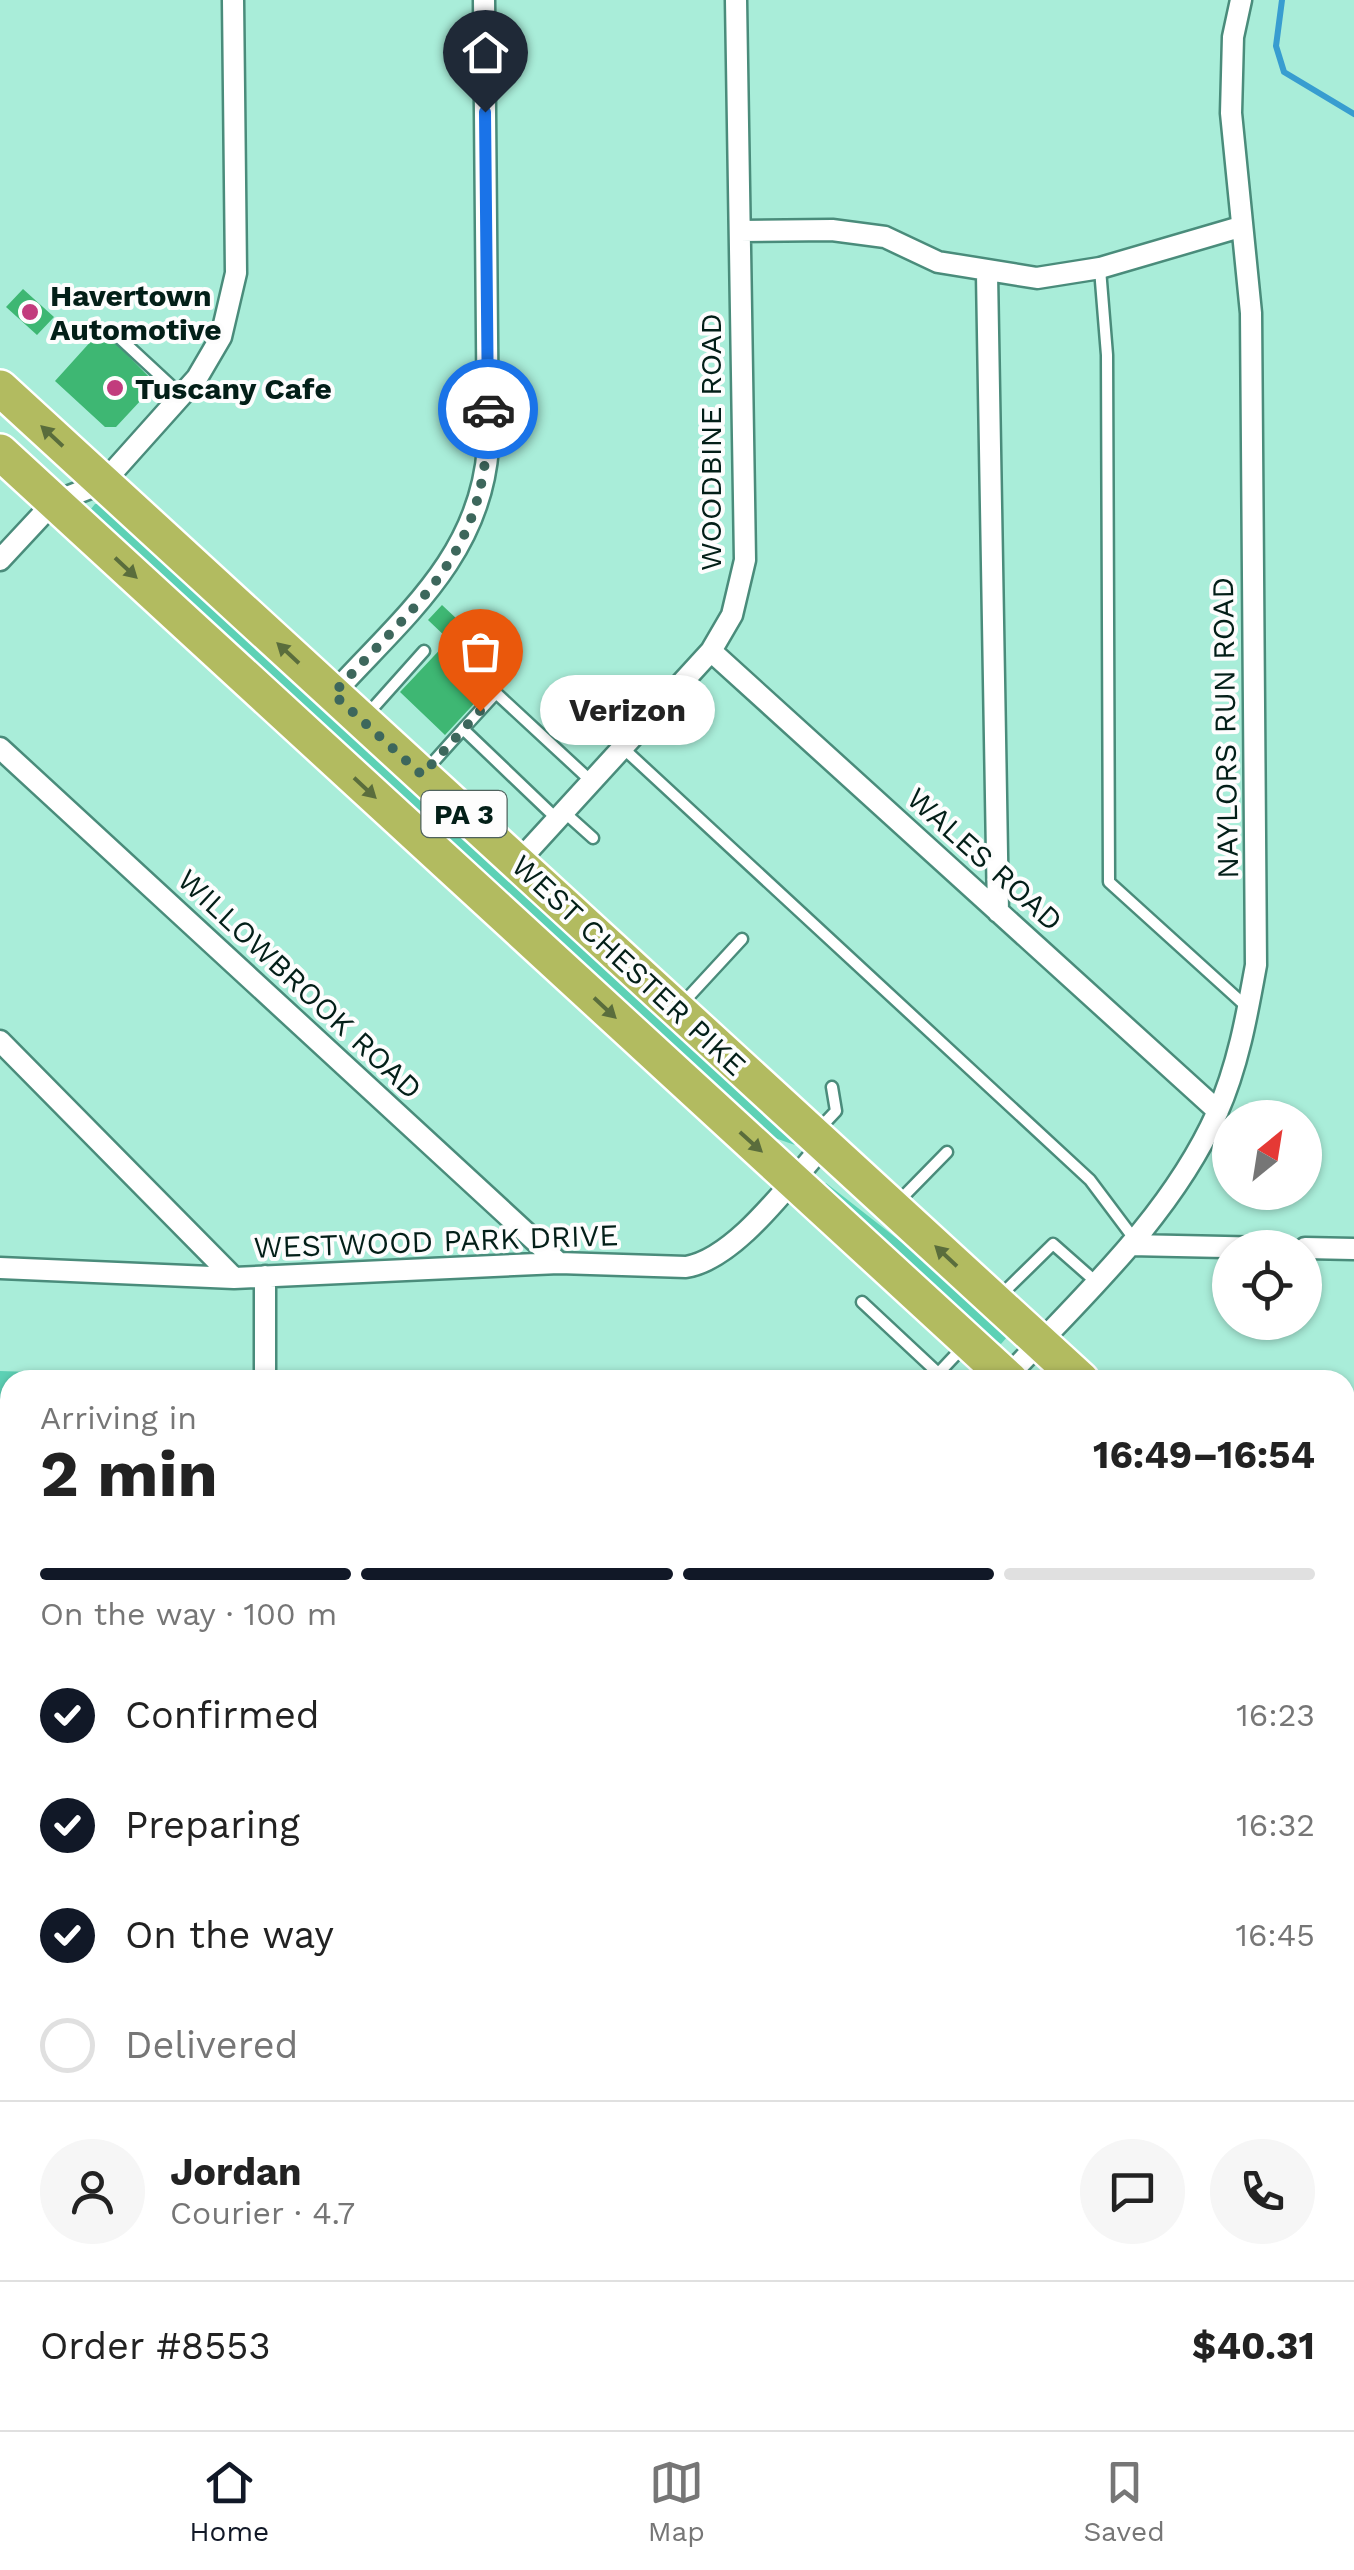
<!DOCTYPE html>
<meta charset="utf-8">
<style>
:root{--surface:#fff;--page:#f6f6f6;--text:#222;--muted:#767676;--line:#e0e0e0;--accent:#111827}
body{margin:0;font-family:"Work Sans",sans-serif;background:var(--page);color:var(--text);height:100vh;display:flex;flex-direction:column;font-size:38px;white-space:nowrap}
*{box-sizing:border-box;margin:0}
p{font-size:32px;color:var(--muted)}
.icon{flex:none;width:55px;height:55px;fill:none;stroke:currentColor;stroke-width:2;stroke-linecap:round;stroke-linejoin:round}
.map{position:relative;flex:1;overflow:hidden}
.drawer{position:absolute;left:0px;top:1370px;width:1355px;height:1060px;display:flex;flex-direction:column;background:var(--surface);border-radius:30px 30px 0 0;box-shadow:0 2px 8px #0004}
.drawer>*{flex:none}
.needle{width:65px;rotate:30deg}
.controls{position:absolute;left:1212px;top:1100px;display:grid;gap:20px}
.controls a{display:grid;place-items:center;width:110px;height:110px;border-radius:50%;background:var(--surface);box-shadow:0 2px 8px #0004;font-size:50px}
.pin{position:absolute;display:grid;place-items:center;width:85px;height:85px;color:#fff;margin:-102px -42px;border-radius:50% 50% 50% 0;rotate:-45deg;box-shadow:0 0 10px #0007}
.pin .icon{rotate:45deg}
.courier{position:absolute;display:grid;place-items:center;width:100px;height:100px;margin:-50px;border:8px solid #1a73e8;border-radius:50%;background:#fff;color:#222;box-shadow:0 2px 12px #0007}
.bubble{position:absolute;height:70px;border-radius:35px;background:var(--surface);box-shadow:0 2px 8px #0004;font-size:32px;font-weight:700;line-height:70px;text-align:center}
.summary em{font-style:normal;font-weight:700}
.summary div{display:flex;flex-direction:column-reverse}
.summary{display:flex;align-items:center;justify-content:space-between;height:170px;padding:0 40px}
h1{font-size:65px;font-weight:700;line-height:75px}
.bar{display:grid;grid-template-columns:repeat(4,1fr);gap:15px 10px;align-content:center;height:120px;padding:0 40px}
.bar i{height:12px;border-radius:8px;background:var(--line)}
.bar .active{background:var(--accent)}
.bar p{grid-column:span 4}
.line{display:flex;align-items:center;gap:25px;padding:0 40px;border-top:2px solid var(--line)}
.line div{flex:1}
.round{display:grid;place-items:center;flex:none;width:105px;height:105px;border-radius:52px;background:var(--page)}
ol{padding:0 40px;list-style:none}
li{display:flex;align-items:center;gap:30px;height:110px}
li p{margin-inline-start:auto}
li .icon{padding:10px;border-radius:50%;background:var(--accent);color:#fff;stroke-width:4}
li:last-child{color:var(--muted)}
li i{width:55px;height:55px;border:5px solid var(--line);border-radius:50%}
.dock{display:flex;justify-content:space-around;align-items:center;height:140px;border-top:2px solid var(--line);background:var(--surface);font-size:28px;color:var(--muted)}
.dock a{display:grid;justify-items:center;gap:5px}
.dock .active{color:var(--accent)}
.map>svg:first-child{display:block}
.green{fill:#5dd1b5}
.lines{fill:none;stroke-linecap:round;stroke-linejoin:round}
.stream{stroke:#389dd0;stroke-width:6}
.building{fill:#3eb773}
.service-casing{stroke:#4a8c7b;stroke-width:15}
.minor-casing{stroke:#4a8c7b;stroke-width:25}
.trunk-casing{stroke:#fff;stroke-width:40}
.path{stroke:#5d8f81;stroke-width:4;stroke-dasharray:5 8;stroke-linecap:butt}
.service{stroke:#fff;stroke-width:10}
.minor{stroke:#fff;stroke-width:20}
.trunk{stroke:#b2bb60;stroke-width:35}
.oneway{fill:#5a6d3c}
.done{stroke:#3d675c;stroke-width:10;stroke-dasharray:0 18}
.route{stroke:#1a73e8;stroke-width:12}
.poi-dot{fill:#c23c7d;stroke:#fdfdfd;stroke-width:4}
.labels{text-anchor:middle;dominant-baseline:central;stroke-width:8;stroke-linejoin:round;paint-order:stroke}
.shield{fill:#fdfdfd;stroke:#4e625d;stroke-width:2.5}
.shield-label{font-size:28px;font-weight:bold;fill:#031f18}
.poi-label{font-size:30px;font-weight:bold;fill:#031f18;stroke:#fdfdfd;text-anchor:start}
.street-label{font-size:30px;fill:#031f18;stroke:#fdfdfd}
</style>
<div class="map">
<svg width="1354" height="2430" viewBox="0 0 1354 2430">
<rect width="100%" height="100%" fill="#a9edd9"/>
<path class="green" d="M95,504H103L783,1125L795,1145L769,1136L86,515Z
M826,1183L945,1276L1008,1336L1001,1344L985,1334L821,1185Z
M0,1371L159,1376V1380H10V2420H133L132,2430H0Z"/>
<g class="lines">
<path class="stream" d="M1282,0L1276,46L1284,72L1354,114
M1345,1744L1352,1731
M0,1775L10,1799
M376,2420L378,2430"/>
</g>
<path class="building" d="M23,289L54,317L37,335L6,307Z
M102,329L156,384L116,427H105L55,381Z
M442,605L508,667L445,735L400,692L449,640L428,620Z"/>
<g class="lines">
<g class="service-casing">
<path id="service" d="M1100,269L1107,355L1109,882L1248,1008
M112,331L181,395
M365,717L424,651
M623,748L1090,1180L1135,1240
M427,769L463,729
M564,812L593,838
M557,819L463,729L496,693L591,781
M681,1005L742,939
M819,1129L836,1111L832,1087
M897,1203L947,1152
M998,1298L1053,1244L1095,1281
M862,1302L938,1373
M932,1380L964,1346
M1345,1485L1354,1475
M1345,1536L1354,1545"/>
</g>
<g class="minor-casing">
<path id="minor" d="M740,231L832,230L885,237L938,262L1037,278L1100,268L1240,227
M987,274L998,912
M0,560L54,502L103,483L197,378L221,337L236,273L233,0
M711,651L1218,1111
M333,694C402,618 480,557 488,448L484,0
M0,748L559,1263
M517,863L711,651L732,615L745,560L736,0
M0,1041L234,1278
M1130,1245L1273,1248
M1305,1248L1354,1249
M0,1268L234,1278L559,1263L686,1267C736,1259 790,1182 824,1145
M1007,1377C1083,1296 1171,1216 1217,1113C1238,1066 1247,1015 1256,965L1251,313L1231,113L1233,37L1241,0
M265,1380V1276
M0,1685H10
M1345,1876L1354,1867
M1345,2075L1354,2084
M1345,2211L1354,2207
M253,2430V2420
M484,2430V2420"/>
</g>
<g class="trunk-casing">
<path id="trunk" d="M0,388L1081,1380
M0,452L1010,1380
M1345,1624L1354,1632
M1345,1689L1354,1698"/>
</g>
<path class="path" d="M0,1602L10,1596
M0,1602L10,1604"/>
<use href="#service" class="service"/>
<use href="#minor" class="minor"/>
<use href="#trunk" class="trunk"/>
</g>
<defs><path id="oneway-solid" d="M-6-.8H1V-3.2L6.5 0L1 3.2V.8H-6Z" transform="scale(2.5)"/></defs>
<g class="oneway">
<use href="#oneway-solid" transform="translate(52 436) rotate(-137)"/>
<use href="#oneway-solid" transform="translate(126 568) rotate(43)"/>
<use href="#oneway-solid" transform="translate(288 653) rotate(-137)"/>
<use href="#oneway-solid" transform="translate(365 788) rotate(43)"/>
<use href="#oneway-solid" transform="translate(605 1008) rotate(43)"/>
<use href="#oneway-solid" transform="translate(751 1142) rotate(42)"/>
<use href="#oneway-solid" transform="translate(946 1256) rotate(-137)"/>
</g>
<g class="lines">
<path class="done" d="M480,711L422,775L333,694C424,594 489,554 488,409"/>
<path class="route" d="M485,112L488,409"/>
</g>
<g class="poi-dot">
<circle cx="30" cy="312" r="10"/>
<circle cx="115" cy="388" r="10"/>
</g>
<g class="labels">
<rect class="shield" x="421.5" y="791" width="85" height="46" rx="8"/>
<g class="shield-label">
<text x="464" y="814">PA 3</text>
</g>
<g class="poi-label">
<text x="50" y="295">Havertown<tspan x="50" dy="34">Automotive</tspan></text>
<text x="135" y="388">Tuscany Cafe</text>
</g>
<g class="street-label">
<text transform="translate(710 442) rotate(-90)">WOODBINE ROAD</text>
<text transform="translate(1225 728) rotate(-91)">NAYLORS RUN ROAD</text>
<text transform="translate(985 859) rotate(42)">WALES ROAD</text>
<text transform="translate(629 965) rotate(43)">WEST CHESTER PIKE</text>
<text transform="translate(300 984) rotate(43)">WILLOWBROOK ROAD</text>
<text transform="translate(436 1241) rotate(-2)">WESTWOOD PARK DRIVE</text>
</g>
</g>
</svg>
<div class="controls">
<a><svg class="needle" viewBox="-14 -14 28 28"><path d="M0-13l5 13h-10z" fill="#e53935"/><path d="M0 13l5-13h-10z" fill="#767676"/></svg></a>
<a><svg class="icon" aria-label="locate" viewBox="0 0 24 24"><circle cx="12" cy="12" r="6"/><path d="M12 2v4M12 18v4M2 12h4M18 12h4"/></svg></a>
</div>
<div class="pin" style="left:480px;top:711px;background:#ea580c"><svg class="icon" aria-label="bag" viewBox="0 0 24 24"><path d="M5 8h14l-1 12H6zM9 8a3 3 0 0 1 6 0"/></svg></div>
<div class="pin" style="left:485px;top:112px;background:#1f2937"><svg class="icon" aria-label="home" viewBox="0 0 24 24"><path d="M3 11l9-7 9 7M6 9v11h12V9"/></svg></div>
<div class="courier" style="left:488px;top:409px"><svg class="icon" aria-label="car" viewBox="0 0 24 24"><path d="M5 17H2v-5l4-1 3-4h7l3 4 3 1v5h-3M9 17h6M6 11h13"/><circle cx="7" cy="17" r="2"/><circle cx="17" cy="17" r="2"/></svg></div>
<div class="bubble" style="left:540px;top:675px;width:175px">Verizon</div>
<section class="drawer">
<div class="summary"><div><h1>2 min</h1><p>Arriving in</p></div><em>16:49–16:54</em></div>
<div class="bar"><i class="active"></i><i class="active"></i><i class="active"></i><i></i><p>On the way · 100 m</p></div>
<ol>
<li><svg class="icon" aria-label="check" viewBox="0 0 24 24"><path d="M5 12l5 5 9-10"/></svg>Confirmed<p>16:23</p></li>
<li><svg class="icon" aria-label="check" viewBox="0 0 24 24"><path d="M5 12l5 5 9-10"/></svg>Preparing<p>16:32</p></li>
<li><svg class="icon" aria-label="check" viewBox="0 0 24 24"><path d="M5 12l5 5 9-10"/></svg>On the way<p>16:45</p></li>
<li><i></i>Delivered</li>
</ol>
<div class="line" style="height:180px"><a class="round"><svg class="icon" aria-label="person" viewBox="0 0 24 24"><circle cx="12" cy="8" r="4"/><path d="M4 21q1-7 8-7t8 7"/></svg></a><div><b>Jordan</b><p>Courier · 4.7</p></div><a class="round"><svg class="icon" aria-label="chat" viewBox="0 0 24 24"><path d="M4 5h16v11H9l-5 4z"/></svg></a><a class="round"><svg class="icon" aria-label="phone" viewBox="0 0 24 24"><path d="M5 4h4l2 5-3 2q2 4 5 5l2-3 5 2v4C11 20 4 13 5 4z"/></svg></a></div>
<div class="line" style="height:130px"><div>Order #8553</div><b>$40.31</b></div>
</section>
</div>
<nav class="dock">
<a class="active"><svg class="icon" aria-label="home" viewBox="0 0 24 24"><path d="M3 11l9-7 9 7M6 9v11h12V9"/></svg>Home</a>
<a><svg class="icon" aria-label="map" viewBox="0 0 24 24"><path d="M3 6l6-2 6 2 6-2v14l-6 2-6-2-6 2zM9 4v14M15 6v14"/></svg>Map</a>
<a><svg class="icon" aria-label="saved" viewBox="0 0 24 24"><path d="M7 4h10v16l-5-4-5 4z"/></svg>Saved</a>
</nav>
